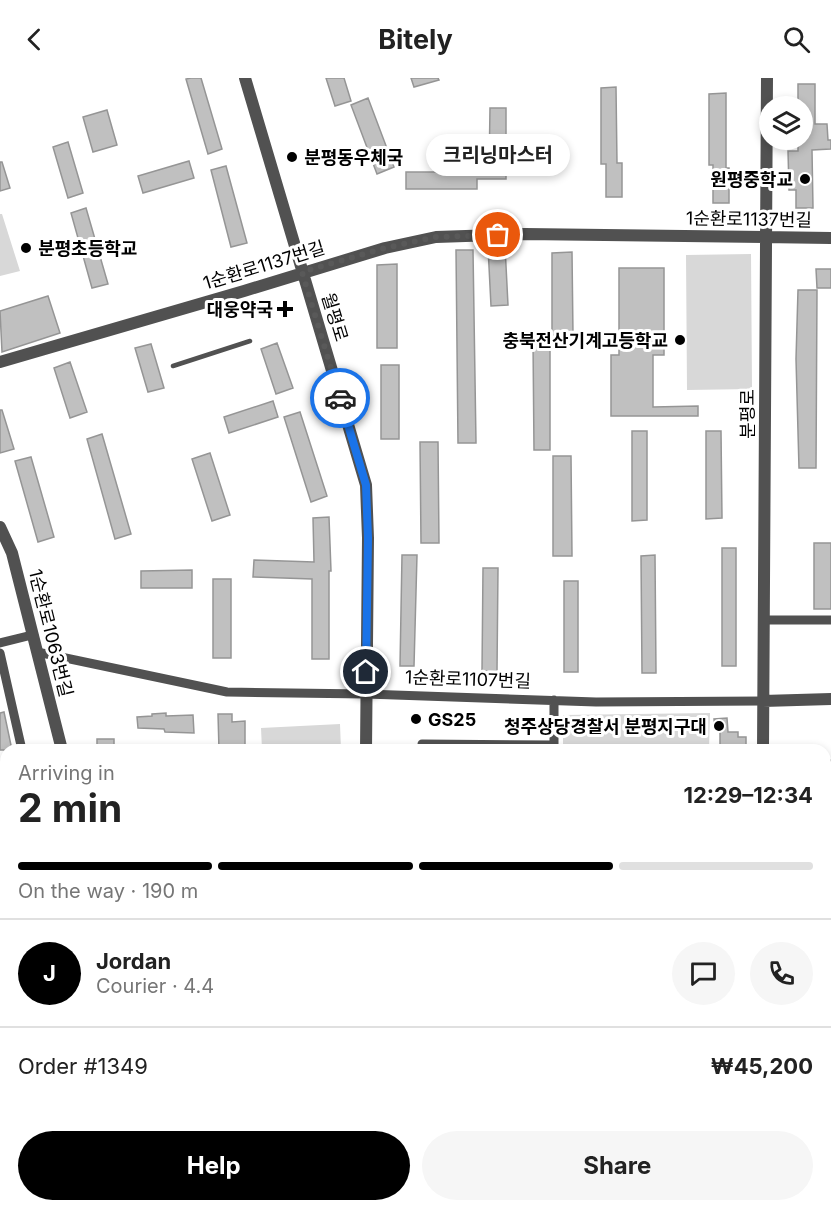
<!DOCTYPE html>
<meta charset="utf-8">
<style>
:root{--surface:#fff;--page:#f6f6f6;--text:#222;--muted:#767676;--line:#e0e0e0;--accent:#000}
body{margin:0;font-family:Inter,"Noto Sans KR",sans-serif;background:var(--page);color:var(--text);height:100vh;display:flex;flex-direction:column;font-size:22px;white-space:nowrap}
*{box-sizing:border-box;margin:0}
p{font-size:20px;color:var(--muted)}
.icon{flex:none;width:33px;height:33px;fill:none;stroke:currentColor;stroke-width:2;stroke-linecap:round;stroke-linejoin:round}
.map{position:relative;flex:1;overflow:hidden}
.drawer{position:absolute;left:0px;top:666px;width:831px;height:468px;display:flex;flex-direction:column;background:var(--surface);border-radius:18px 18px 0 0;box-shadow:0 3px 9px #0003}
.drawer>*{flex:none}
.tools{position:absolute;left:759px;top:18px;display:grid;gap:12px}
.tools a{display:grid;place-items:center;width:54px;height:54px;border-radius:50%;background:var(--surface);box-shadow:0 3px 9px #0003;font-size:30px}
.pin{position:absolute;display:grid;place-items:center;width:51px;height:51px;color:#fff;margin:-26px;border:3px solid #fff;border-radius:50%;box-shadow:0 2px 6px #0007}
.courier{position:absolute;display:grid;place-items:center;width:60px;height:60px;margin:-30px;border:4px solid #1a73e8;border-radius:50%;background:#fff;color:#222;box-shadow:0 2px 8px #0007}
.bubble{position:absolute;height:42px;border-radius:21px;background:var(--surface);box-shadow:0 3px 9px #0003;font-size:20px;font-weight:700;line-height:42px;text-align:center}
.overview em{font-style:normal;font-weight:700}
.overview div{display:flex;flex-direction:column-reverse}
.overview{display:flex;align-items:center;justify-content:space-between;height:102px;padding:0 18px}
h1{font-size:39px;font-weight:700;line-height:45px}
.bar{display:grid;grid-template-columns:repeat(4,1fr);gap:9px 6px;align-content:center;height:72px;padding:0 18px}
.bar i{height:8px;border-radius:4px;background:var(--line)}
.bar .selected{background:var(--accent)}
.bar p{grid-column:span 4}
.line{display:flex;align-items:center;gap:15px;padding:0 18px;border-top:2px solid var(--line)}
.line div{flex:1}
.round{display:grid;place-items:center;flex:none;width:63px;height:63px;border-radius:32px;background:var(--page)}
.cta{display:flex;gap:12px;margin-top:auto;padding:12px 18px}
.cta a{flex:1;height:69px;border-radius:36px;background:var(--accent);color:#fff;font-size:24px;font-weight:700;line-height:69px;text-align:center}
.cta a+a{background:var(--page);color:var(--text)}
header{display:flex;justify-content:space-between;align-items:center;height:78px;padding:0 18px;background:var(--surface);font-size:27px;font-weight:700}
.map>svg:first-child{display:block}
.green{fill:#d8d8d8}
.building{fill:#c0c0c0;stroke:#959595;stroke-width:1.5}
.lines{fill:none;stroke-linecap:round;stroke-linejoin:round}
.service{stroke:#515151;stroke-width:4.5}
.minor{stroke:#515151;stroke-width:9}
.tertiary{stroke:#515151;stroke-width:12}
.done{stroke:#595959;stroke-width:6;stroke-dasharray:0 10.8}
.route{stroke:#1a73e8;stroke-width:8}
.poi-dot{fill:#000;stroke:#fff;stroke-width:2}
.labels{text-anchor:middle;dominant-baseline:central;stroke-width:6;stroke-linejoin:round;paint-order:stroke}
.poi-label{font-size:18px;font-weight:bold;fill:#000;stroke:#fff;text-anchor:end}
.street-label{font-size:18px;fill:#000;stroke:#fff}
</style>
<header><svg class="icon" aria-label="back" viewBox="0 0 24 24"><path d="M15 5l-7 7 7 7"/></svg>Bitely<svg class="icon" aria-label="search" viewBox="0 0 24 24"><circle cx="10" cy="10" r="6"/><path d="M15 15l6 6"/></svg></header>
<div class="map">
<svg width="831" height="1134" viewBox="0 0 831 1134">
<rect width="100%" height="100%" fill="#fff"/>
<path class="green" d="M0,136H2L20,193L0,198Z
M751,176L752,311L687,312L686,177Z
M710,635L709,672H563V637Z
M340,646L341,672H262L261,650Z"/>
<path class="building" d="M191,0H201L222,71L208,76L186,1Z
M326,0H344L351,23L335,28Z
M411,0H438L439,2L414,9Z
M798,6H815V46H827L828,62H831V71L812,72L813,130H796V112H789L788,73H798V62H802V28H798Z
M616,9L617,85H622V119H606V86H601V10Z
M726,15V90H729V125H713V87H709V16Z
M368,20L394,89L377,96L351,27Z
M490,30H506V101H477V111H406V94H489Z
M107,32L117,67L93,74L83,39Z
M68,64L83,115L68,120L53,69Z
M189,83L194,100L143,115L138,98Z
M0,84H2L10,110L0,113Z
M226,88L247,165L231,169L211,92Z
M86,130L108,206L92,210L71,135Z
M505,168L508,227L491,228L488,169Z
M456,172H473L476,365H458Z
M572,174L573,257H552V175Z
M397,186V270H377V187Z
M619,190H664V277H653V329L698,328V338H611V277H619Z
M816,191H831V210H817Z
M798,212H817L816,390H799L796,281Z
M48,218L60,255L2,274L0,233Z
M533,263H550V372H534Z
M277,265L293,310L276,316L261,271Z
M151,266L164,310L148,314L135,270Z
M70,284L87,334L70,340L54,290Z
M381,287H399V361H381Z
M273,323L278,339L229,355L224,339Z
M0,332H2L14,371L0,375Z
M300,334L327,418L311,424L284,339Z
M632,353H647V442L632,443Z
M706,353H721L722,440L706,441Z
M102,356L131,456L115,461L87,361Z
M420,364H438L439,465H421Z
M210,375L230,437L212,443L192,381Z
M553,378H571L572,478H553Z
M31,379L54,459L38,464L15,383Z
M329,439L331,493H329V581H312V501L253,499L254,482L314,484L313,440Z
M814,465H831V531H814Z
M722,470H736V588H722Z
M402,477H417L414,588H400Z
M655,477L656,595H642L641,478Z
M483,490H498L497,593H482Z
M192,492V510H141V493Z
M213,501H231V580H213Z
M564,503H578V594H564Z
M4,634L12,672H0V635Z
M166,635V638L193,637L194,655L165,654L164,651L138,650L137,639L152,638V636Z
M218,636H232V644L245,643V672H219Z
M727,640L728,654H738V659H746V672H720V651H715L714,641Z
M97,661H114V672H97Z"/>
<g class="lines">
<path class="service" d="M173,288L250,263
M0,963L6,962"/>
<path class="minor" d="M764,542H831
M0,565L32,557
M37,574L227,614L366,616L596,624L763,623
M0,575L22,672
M422,672V666L554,667
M554,672V622
M825,686H831
M0,721L6,720
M825,799H831
M0,897L6,896
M0,998L6,1031
M0,1078L6,1080
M825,1100H831
M175,1128L211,1134
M14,1134L15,1128
M104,1134V1128
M289,1134L291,1128
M427,1134L428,1128
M804,1134V1128"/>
<path class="tertiary" d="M245,0L366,407L368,460L366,672
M0,284L244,213L385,170L436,159L525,156L831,160
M0,449L12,475L62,672
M763,623L831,621
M763,672L767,0
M479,1128L499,1134
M139,1134L140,1128
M355,1134L356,1128
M760,1134L761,1128"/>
</g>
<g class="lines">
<path class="done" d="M340,320L302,194L385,170L436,159L498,157"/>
<path class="route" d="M340,320L366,407L368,460L366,594"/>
</g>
<g class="poi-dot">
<circle cx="292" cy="79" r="6"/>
<circle cx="805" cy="101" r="6"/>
<circle cx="26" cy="170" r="6"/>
<path d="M282 222h6v6h6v6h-6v6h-6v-6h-6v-6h6z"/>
<circle cx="680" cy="262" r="6"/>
<circle cx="416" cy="641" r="6"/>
<circle cx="719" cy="648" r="6"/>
</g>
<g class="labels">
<g class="poi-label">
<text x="304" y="79" text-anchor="start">분평동우체국</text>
<text x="793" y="101">원평중학교</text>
<text x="38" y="170" text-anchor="start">분평초등학교</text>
<text x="273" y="231">대웅약국</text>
<text x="668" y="262">충북전산기계고등학교</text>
<text x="428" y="641" text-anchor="start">GS25</text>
<text x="707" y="648">청주상당경찰서 분평지구대</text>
</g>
<g class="street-label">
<text transform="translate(749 141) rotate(1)">1순환로1137번길</text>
<text transform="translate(264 187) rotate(-17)">1순환로1137번길</text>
<text transform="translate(335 239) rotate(73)">월평로</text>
<text transform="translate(747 336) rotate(-90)">분평로</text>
<text transform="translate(51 555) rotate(76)">1순환로1063번길</text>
<text transform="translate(468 601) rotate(2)">1순환로1107번길</text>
</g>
</g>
</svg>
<div class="tools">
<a><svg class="icon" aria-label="layers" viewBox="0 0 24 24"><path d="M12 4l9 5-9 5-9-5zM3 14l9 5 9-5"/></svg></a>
</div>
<div class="pin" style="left:498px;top:157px;background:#ea580c"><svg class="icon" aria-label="bag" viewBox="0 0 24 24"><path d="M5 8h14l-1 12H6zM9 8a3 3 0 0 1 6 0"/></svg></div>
<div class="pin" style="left:366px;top:594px;background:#1f2937"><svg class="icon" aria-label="home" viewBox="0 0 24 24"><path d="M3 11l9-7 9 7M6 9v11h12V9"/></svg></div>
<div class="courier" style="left:340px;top:320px"><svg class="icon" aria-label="car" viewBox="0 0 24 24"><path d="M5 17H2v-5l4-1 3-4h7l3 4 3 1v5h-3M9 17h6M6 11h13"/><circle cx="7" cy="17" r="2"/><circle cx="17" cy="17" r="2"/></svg></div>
<div class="bubble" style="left:426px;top:56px;width:144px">크리닝마스터</div>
<section class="drawer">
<div class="overview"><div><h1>2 min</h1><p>Arriving in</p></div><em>12:29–12:34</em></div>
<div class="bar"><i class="selected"></i><i class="selected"></i><i class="selected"></i><i></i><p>On the way · 190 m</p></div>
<div class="line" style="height:108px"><b class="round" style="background:var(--accent);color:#fff">J</b><div><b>Jordan</b><p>Courier · 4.4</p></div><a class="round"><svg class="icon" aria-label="chat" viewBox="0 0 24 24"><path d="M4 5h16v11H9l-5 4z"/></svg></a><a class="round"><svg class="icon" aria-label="phone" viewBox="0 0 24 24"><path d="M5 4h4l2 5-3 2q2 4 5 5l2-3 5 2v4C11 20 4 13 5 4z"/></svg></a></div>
<div class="line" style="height:78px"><div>Order #1349</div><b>₩45,200</b></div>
<div class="cta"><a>Help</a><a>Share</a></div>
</section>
</div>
